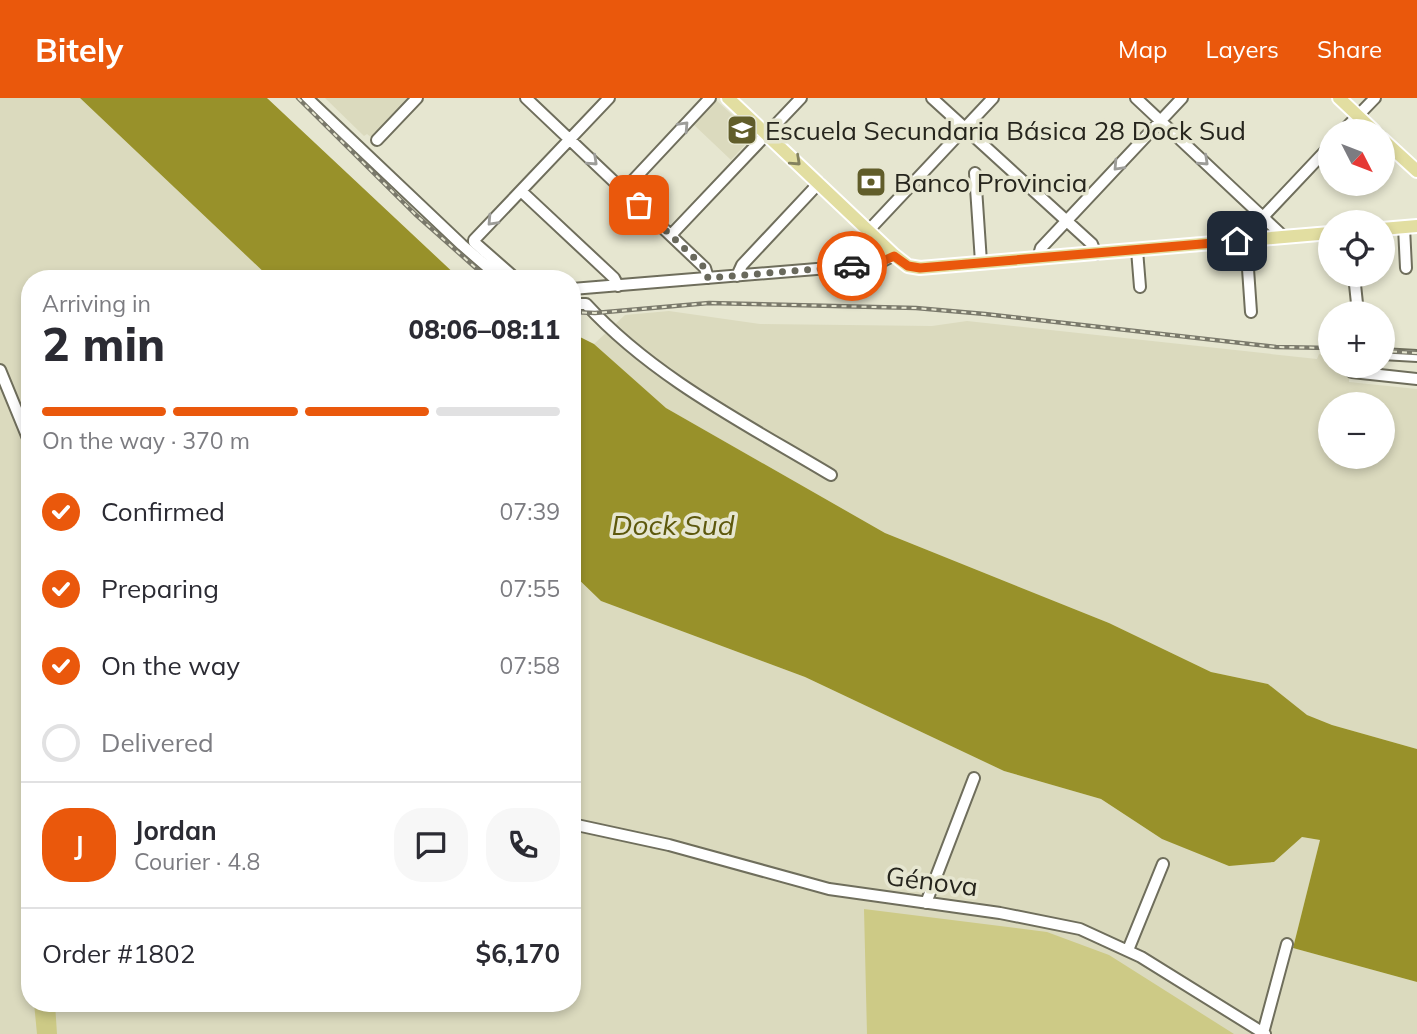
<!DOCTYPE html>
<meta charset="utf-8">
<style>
:root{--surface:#fff;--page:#f7f7f7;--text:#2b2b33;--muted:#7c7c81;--line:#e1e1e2;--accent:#ea580c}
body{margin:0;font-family:Mulish,sans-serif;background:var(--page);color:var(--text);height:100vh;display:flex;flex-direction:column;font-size:26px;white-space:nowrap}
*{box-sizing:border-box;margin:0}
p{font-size:23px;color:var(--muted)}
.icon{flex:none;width:38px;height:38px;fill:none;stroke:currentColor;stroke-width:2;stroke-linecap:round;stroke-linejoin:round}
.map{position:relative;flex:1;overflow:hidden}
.details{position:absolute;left:21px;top:172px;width:560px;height:742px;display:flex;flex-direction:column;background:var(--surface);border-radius:28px;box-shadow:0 4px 10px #0003}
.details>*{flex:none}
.needle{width:46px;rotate:132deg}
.controls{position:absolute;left:1318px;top:21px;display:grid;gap:14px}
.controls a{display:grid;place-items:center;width:77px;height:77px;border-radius:50%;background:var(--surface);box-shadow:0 4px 10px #0003;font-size:35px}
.pin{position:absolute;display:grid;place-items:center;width:60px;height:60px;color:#fff;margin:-30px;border-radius:14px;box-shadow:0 4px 10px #0006}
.courier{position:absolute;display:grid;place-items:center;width:70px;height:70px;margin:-35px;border:5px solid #ea580c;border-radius:50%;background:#fff;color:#222;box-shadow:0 2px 9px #0007}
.summary em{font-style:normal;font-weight:800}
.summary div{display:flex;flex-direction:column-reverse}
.summary{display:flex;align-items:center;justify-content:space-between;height:119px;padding:0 21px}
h1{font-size:46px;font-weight:800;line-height:52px}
.bar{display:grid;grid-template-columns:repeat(4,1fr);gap:10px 7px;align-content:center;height:84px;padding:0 21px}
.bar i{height:9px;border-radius:5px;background:var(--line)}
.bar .selected{background:var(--accent)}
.bar p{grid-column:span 4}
.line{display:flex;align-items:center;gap:18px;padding:0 21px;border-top:2px solid var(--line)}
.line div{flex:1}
.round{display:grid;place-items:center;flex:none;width:74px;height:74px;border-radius:28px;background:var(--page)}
ol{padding:0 21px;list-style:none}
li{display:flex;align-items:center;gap:21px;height:77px}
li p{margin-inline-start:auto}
li .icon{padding:7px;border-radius:50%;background:var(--accent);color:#fff;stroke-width:4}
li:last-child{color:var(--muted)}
li i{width:38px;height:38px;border:4px solid var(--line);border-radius:50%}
header{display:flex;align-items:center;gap:42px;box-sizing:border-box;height:98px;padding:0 35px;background:var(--accent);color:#fff}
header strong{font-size:33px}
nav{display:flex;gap:38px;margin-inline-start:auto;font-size:24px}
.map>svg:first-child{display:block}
.built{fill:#dbdabe;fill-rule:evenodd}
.green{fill:#cdca86}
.water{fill:#98912a}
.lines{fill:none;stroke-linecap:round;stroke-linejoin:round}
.minor-casing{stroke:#6f6e5c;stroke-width:14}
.major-casing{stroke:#fff;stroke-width:16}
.minor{stroke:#fff;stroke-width:10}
.major{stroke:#e2dea1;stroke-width:12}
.rail-casing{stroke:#7a796b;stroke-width:4.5}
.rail{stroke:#e6e6d0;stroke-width:2;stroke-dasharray:5;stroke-linecap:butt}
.oneway{stroke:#9d9d99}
.oneway2{stroke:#84825f}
.done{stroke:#69695c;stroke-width:7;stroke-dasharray:0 12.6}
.route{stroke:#ea580c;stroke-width:9}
.labels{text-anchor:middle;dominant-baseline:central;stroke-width:7;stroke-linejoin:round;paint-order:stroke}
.poi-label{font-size:26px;fill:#26251d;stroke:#e6e6d0;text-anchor:start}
.street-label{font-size:26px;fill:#26251d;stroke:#e6e6d0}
.water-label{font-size:28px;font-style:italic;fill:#5d580c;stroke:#e6e6d0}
</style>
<header>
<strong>Bitely</strong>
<nav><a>Map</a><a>Layers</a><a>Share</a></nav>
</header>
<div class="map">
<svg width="1417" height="936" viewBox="0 0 1417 936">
<rect width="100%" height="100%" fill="#e6e6d0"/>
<path class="built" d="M0,0H80L270,180H30V905H572V475L601,503L805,579L1004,673L1101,701L1162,741L1274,764L1302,739L1320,742L1293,850L1417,884V936H0Z
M325,0H408L372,40L367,36L364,38Z
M716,2L754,37L731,62L693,26Z
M669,213L760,226L932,228L967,223L1317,261L1319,256L1330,258V268H1349V284L1417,291V651L1332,627L1306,617L1268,586L1211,574L1109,525L885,435L666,310L594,246L625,217ZM1330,306H1382V359H1330Z"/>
<path class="green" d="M864,811L1047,834L1109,857L1234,936H867Z
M34,905H55L57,936H37Z"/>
<path class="water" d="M80,0H267L459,180H270Z
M572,235L594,246L666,310L885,435L1109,525L1211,574L1268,586L1307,617L1332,627L1417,651V884L1293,850L1320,742L1302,739L1274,764L1229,768L1162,741L1101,701L1004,673L805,579L601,503L572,475Z"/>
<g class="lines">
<g class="minor-casing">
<path id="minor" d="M307,0L462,147L500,180
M526,0L705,170L708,180
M932,0L1092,146L1096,156
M1136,0L1284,139
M1343,33L1375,0
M377,42L417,0
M975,75L981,164
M624,92L710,0
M521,93L614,180L618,188
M1263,119L1330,48
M1404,129L1406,170
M868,133L993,0
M671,137L801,0
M1246,142L1251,214
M1137,152L1140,189
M1038,160L1041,150L1182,0
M1354,177L1358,215
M737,178L742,167L819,85
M515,180L474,144V142L609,0
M572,191L877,166L894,157
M572,206H586C654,280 746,326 831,377
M1382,256L1417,258
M0,272L30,345
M1352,274L1417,281
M572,726L669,747L829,791L1000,815L1080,831L1141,859L1265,936
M926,805L974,680
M1128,852L1163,766
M1263,935L1287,846"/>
</g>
<g class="major-casing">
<path id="major" d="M728,0L894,157L908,168L920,170L1330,135
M1339,0L1374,33
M1382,41L1417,73
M1382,131L1417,128"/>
</g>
<use href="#minor" class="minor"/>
<use href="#major" class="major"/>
<g class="rail-casing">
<path id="rail" d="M298,0L415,116L487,180
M572,214L595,215L709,205L916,210L985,216L1276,249L1330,250
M1382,253L1417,255"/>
</g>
<use href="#rail" class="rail"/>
</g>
<defs><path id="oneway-chevron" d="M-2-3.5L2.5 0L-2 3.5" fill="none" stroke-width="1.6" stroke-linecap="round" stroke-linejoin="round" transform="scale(1.75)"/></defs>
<g class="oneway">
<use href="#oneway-chevron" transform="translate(684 28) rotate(-47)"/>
<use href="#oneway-chevron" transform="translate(593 63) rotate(43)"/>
<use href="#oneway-chevron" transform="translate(1204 63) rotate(43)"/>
<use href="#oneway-chevron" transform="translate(1118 68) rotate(133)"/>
<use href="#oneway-chevron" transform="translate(492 123) rotate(133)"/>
</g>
<use class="oneway2" href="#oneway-chevron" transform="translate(796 63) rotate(43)"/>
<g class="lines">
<path class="done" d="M639,107L705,170L708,180L852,168"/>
<path class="route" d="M852,168L877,166L894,158L908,168L920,170L1237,143"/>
</g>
<defs>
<g id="school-square" transform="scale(1.575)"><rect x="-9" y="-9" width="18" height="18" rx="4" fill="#615d2a" stroke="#e6e6d0"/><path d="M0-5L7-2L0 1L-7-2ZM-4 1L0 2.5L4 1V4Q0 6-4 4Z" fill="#fff"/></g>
<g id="bank-square" transform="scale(1.575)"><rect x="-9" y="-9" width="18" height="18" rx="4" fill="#615d2a" stroke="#e6e6d0"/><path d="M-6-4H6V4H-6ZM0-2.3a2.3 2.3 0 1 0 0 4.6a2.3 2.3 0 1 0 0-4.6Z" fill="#fff"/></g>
</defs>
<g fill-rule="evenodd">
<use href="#school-square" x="742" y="32"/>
<use href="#bank-square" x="871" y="84"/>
</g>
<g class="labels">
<g class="poi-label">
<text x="765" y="32">Escuela Secundaria Básica 28 Dock Sud</text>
<text x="894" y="84">Banco Provincia</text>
</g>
<g class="street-label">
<text transform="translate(932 783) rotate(7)">Génova</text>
</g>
<g class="water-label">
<text x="673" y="426">Dock Sud</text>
</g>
</g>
</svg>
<div class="controls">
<a><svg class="needle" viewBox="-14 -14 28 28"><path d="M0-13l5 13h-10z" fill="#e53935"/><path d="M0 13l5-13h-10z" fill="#7c7c81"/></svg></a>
<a><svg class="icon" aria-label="locate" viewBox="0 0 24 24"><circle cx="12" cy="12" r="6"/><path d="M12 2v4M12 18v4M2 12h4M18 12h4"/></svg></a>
<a>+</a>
<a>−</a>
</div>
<div class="pin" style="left:639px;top:107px;background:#ea580c"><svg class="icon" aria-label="bag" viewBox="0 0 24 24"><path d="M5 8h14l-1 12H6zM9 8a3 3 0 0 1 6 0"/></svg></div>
<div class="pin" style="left:1237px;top:143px;background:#1f2937"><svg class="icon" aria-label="home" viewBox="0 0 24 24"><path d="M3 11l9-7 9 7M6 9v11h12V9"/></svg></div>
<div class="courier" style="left:852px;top:168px"><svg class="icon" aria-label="car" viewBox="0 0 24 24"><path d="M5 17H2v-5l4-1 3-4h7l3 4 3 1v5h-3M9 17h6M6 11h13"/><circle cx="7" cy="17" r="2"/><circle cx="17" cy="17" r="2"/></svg></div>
<section class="details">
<div class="summary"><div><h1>2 min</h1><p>Arriving in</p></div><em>08:06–08:11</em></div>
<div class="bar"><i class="selected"></i><i class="selected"></i><i class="selected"></i><i></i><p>On the way · 370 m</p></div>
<ol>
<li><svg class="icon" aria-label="check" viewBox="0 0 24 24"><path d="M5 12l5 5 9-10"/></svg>Confirmed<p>07:39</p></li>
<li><svg class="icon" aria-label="check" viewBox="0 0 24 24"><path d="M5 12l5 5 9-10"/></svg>Preparing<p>07:55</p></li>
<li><svg class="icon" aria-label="check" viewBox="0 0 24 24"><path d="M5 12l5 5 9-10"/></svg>On the way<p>07:58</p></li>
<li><i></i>Delivered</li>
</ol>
<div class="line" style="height:126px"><b class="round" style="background:var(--accent);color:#fff">J</b><div><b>Jordan</b><p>Courier · 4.8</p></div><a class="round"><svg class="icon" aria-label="chat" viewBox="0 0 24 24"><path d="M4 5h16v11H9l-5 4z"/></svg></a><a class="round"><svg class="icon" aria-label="phone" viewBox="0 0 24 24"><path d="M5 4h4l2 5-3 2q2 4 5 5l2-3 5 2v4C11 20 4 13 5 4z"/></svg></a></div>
<div class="line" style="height:91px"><div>Order #1802</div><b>$6,170</b></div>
</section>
</div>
